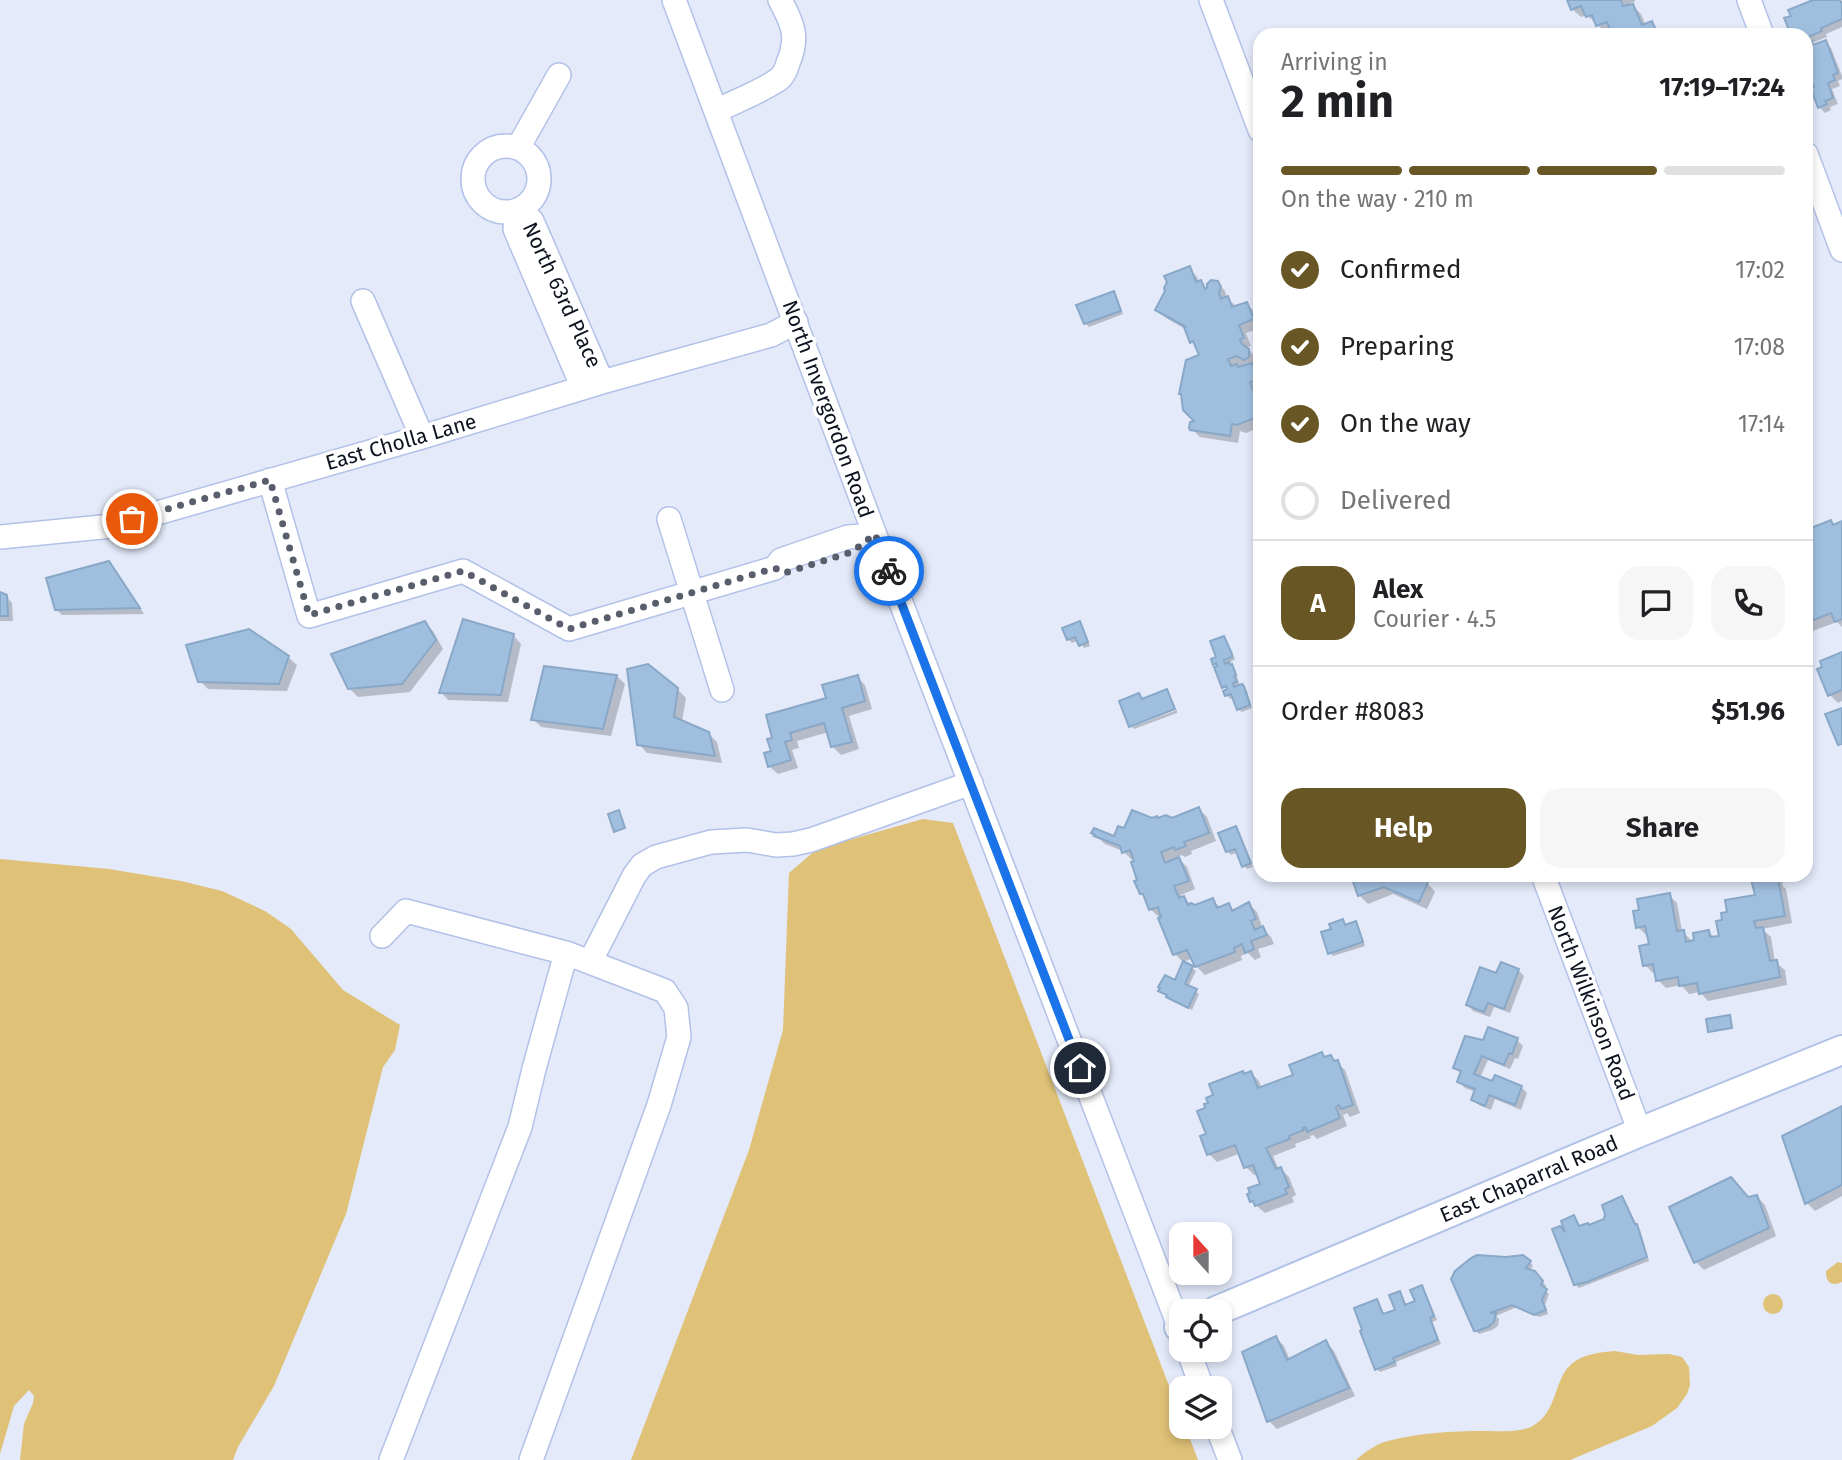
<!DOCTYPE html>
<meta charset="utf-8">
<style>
:root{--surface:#fff;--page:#f6f6f6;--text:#202124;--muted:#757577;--line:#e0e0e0;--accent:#685624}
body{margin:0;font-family:"Fira Sans",sans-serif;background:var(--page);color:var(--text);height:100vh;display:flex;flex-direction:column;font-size:26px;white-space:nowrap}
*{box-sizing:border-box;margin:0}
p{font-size:23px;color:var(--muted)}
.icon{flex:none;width:38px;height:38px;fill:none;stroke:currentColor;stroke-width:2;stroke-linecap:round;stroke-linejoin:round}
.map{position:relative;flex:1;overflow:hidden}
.drawer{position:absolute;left:1253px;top:28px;width:560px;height:854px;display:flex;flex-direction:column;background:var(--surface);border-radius:21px;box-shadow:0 4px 10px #0003}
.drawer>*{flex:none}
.needle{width:46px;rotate:339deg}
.fabs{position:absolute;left:1169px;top:1222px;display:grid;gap:14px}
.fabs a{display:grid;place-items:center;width:63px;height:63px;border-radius:14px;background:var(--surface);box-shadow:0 4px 10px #0003;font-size:35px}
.pin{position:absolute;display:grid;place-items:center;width:60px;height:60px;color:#fff;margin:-30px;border:4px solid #fff;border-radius:50%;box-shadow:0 2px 7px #0007}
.courier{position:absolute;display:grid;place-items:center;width:70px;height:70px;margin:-35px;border:5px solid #1a73e8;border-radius:50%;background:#fff;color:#222;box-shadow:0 2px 9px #0007}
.headline em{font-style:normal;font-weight:700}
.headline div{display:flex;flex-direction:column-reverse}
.headline{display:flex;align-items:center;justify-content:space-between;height:119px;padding:0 28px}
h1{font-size:46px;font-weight:700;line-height:52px}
.bar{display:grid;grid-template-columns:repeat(4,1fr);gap:10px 7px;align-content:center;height:84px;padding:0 28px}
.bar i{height:9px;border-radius:5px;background:var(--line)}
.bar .active{background:var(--accent)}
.bar p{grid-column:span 4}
.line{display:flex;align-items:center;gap:18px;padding:0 28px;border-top:2px solid var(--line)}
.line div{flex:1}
.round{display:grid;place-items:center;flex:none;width:74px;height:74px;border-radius:21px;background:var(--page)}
ol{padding:0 28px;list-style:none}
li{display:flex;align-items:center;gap:21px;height:77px}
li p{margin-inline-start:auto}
li .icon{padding:7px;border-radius:50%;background:var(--accent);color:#fff;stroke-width:4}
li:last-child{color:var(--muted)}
li i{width:38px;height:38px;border:4px solid var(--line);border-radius:50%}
.action{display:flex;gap:14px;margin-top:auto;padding:14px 28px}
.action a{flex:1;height:80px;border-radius:21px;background:var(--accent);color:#fff;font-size:28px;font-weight:700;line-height:80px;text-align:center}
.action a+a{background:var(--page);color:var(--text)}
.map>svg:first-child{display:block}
.green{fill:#dfc177}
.shadow{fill:#0003}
.building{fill:#a0bfdf;stroke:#89a8c7;stroke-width:2}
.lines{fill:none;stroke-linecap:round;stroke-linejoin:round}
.minor-casing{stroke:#b2c1e7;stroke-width:26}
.major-casing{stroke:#b2c1e7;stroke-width:32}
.minor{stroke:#fff;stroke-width:23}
.major{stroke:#fff;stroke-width:28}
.done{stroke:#585e6c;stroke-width:7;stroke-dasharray:0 12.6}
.route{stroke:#1a73e8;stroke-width:9}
.labels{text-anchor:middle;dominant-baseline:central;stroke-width:7;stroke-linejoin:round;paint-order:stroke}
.street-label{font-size:21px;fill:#0d121f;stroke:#fff}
</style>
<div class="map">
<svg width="1842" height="1460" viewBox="0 0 1842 1460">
<rect width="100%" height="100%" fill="#e4eafa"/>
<path class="green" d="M923,819L953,823L1181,1417V1426H1185L1198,1460H631L749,1150L783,1030L789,873L817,849Z
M0,859L109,869L181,881L222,891L265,911L291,929L343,990L400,1025L395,1050L383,1067L346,1214L274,1386L238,1447L233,1460H20L24,1424L33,1403L34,1396L29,1390L14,1406L0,1454Z
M1838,1262L1842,1263V1282C1832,1287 1825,1282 1826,1271Z
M1763 1304a10 10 0 1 1 20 0a10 10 0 1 1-20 0Z
M1615,1351L1638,1355L1669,1354L1682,1357L1689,1367L1690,1385L1687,1394L1677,1408L1652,1426L1570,1460H1356C1365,1452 1376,1444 1388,1441C1418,1433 1453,1431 1484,1431C1498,1431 1517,1433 1531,1427C1559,1413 1553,1376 1574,1362C1585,1354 1601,1352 1615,1351Z"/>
<path class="shadow" d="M1569,0H1635V2L1630,3L1641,14L1646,26L1652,23L1661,35H1615L1613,30L1606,33L1587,15L1581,17L1572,9Z
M1818,0L1842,1V27L1826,34L1827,37L1812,43L1814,46L1825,42L1831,48L1842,76V79L1838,81L1840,86L1832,89L1838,104L1830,107L1831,110L1825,113L1819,107L1817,88L1806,73V35H1793Z
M1189,268L1197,277L1199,282L1209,290L1217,282L1225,291L1227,298L1236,306L1247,304L1255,312L1260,324V328L1246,333L1251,346L1247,347L1255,357L1257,363L1254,366L1260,373V427L1246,433L1240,431L1238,443L1200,437L1192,429L1197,422L1201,356L1198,348L1192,342L1187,330L1166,318L1157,310Z
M1113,293L1117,297L1123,314L1089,327L1085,323Z
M1831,522L1834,526L1842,523V627L1837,622L1810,632L1811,636L1806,638V532Z
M109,563L115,569L144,614L62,615L56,609Z
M0,594L6,596L12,603L13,621H0Z
M425,623L433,631L443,649L410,692L358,697L349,688Z
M1079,623L1083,627L1090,646L1084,648L1079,640L1072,643L1068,639Z
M513,635L521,644L508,702L448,700L441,692Z
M1223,638L1227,642L1235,659L1228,664L1235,669L1240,687L1242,686L1247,691L1252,708L1242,712L1238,709L1234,697L1230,699L1227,695V691L1225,689L1234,685L1233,682L1215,664L1219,658Z
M1842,654V701L1838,703L1830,695Z
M288,657L297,665L287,691L208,689L200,681Z
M617,676L625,684L611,736L541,727L533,719Z
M857,677L865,685L872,709L849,716L859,749L841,755L833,747L829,732L797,741L799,748L792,750L798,768L778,774L769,766L773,752L769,740Z
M677,689L686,698L682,722L708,733L717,742L722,763L647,753L639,744Z
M1177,710V713L1134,729L1132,727Z
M1199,809L1207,817L1216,841L1191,851L1192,854L1185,857L1182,855L1177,857L1187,867L1195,889L1181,895L1183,898L1195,907L1212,900L1221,908L1229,905L1235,911L1249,904L1257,912L1263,929L1271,937L1274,944L1258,949L1261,957L1255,960L1248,953L1241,956L1242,960L1205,975L1196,966L1193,958L1183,962L1175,954L1159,917L1150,909L1146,899L1141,893L1136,858L1132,860L1123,851L1105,844L1093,833L1115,838L1125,831L1152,820L1172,819Z
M1236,828L1239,832L1253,867L1247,869L1244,866L1238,852L1231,855L1227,851Z
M1366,875H1408L1425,880L1435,892L1427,909L1393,894L1368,904L1360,896L1354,880Z
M1752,875H1781L1783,886L1786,889L1792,923L1762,929L1771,937L1775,962L1785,970L1787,985L1708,1001L1700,992L1689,994L1681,985L1666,988L1658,980L1657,973H1653L1645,965L1651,946L1649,934L1646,935L1638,927L1669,895L1677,903L1682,931L1691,940L1692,943L1709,932L1715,938L1721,937L1757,896Z
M1343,921L1347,926L1355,923L1359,927L1365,946L1333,956L1330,953L1333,930Z
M1184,963L1196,971L1188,987L1199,994L1192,1010L1172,1001L1160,991L1176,982Z
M1518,970L1524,976L1510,1013L1494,1007L1490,1017L1473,1011L1468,1005L1497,975Z
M1517,1040L1523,1046L1518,1059L1515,1058L1510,1069L1488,1060L1480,1078L1493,1084L1521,1087L1527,1093L1521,1110L1495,1099L1491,1110L1479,1105L1473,1100L1476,1092L1465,1088L1459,1082L1460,1073L1455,1067L1484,1043Z
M1322,1054L1326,1058L1331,1057L1345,1070L1360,1113L1350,1117L1347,1113L1343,1115L1347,1126L1317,1139L1313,1135L1310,1136L1311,1138L1295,1144L1296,1147L1273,1156L1279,1170L1281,1169L1289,1177L1296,1195L1292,1197L1294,1202L1265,1213L1251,1201L1262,1185L1258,1174L1254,1175L1246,1167L1241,1153L1217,1162L1209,1154L1202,1137L1208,1135L1207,1109L1245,1076L1251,1073L1259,1081L1262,1089L1295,1076Z
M1842,1108V1196L1815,1211L1807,1203Z
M1757,1197L1765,1205L1776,1236L1704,1270L1696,1262L1672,1208Z
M1622,1198L1625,1201L1636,1226L1640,1230L1649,1261L1579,1288L1576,1285L1568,1237L1574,1217L1580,1227H1589L1606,1220L1607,1213Z
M1530,1262L1533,1266L1529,1271L1539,1277L1546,1286L1544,1289L1549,1294L1545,1305L1548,1314L1539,1317L1517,1307L1496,1316L1499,1319L1498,1326L1492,1330L1479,1334L1475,1330Z
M1422,1287L1425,1291L1437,1320L1432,1322L1441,1344L1396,1362L1397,1366L1380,1372L1377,1369V1301L1380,1305L1385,1316L1398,1311L1400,1293L1403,1297L1407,1306L1417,1302Z
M1276,1338L1284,1346L1290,1360L1326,1343L1334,1351L1355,1396L1277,1429L1269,1421L1244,1353Z"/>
<path class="building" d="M1567,0H1621L1623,6L1633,4L1642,25L1652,21L1658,35H1612L1607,22L1596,26L1592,15L1586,17L1581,6L1571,10Z
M1813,0H1840L1842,5V19L1821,28L1822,31L1806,38V35H1791L1784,18L1791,16L1788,10Z
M1826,40L1838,73L1833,75L1835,80L1828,83L1833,98L1825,101L1827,104L1818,108L1811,89L1814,87L1813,85L1808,82L1806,78V43L1812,41L1813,45Z
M1190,266L1196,282L1201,280L1205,289L1207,288V284L1211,280L1218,281L1221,287L1219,293L1221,299L1228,296L1232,307L1247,302L1254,319L1239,325L1244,338L1240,339L1242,344L1249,349V357L1244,360L1237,356L1228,359L1231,366L1237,364L1238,367L1252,363L1259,379L1250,382L1254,393L1260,391V416L1237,425L1232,424L1230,436L1190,430L1189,428L1190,422L1194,421L1183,410L1181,394H1179L1186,360L1199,355L1193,341L1190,343L1184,327H1186L1155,310L1165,291L1164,288L1167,282L1164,276Z
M1114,291L1121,311L1084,324L1076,305Z
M1831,520L1833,525L1842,521V619L1835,622L1831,613L1806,623V530Z
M109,561L140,608L55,610L46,578Z
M0,592L7,595L8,616H0Z
M463,619L514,634L501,695L439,693Z
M425,621L436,640L402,684L348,689L331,654Z
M1080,621L1088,642L1079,646L1075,637L1067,640L1062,628Z
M249,629L289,656L279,684L198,682L186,645Z
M1224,636L1232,654V657L1224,660L1225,664L1229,662L1230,665L1232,664L1236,675L1234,676L1237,682L1233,683L1234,687L1242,684L1244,686L1250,705L1237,710L1231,694L1225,696L1223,691L1227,689L1226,686L1222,688L1214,667L1217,666L1216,663L1213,665L1211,659L1216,657L1210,641Z
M1842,652V690L1828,696L1817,669L1822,667L1820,661Z
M648,664L678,688L674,717L709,732L715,756L637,745L627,669Z
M544,666L617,675L603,729L531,720Z
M858,675L865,701L842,708L852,742L831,747L824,723L790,733L792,740L785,742L791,760L768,767L764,753L771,751L767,739L772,738L766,715L826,698L822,685Z
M1167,689L1175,709L1129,727L1119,701L1139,693L1142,699Z
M1842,708V744L1838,745L1825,714Z
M1199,807L1209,833L1184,842L1186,846L1175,850L1174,847L1161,852L1165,863L1179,857L1189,881L1174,886L1179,898L1184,896L1188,905L1191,903L1195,905L1213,898L1217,908L1229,903L1232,911L1249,902L1256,919L1251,921L1255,930L1263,926L1267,935L1251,941L1254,949L1245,953L1242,944L1234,948L1235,952L1195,967L1187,950L1173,955L1158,918L1161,917L1158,907L1149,910L1143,894H1140L1134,881L1137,880L1131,862L1134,861L1130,850L1122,853L1120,846L1094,836L1095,835L1091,833L1094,828L1114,836L1118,826L1124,828L1132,810L1152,818L1157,816L1158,818L1166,815L1172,818Z
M619,810L625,828L614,832L608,814Z
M1236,826L1251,863L1242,867L1235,849L1226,852L1218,833Z
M1361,875H1411L1415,877L1418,875L1426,879V881L1428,882L1419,902L1384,887L1358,896L1352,879Z
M1750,875H1775L1776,879H1778L1785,916L1754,921L1756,928L1763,927L1770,961L1777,960L1780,977L1699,994L1697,983L1679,986L1678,977L1656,981L1653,964L1643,966L1639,946L1649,944L1645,926L1636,928L1633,911L1639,910L1637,899L1670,893L1677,931L1684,930L1686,942L1694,940L1693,933L1709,930L1710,937L1719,936L1716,921L1722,920L1721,913L1727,912L1725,900L1755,895Z
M1343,919L1345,925L1356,921L1363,942L1328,954L1321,932L1331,929L1329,924Z
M1183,961L1193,966L1185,984L1197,989L1188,1008L1166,997L1167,995L1158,991L1160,988L1158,987L1165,975L1175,980Z
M1501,962L1519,969L1504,1009L1488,1003L1484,1012L1466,1005L1480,967L1496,973Z
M1730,1015L1732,1028L1708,1032L1706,1019Z
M1488,1027L1518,1038L1512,1054L1509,1053L1504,1065L1482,1056L1474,1074L1492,1081L1495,1075L1522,1086L1515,1105L1489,1095L1485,1106L1471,1100L1475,1089L1457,1082L1461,1071L1453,1068L1465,1036L1483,1040Z
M1322,1052L1324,1057L1331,1055L1334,1061L1338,1060L1353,1105L1341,1109L1339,1105L1336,1107L1340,1118L1307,1132L1306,1127L1303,1128L1304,1130L1289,1136L1290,1139L1266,1148L1276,1169L1281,1167L1289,1187L1285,1189L1287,1194L1255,1206L1253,1201L1250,1202L1247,1194L1250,1193L1248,1188L1260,1184L1253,1165L1244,1168L1235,1145L1207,1155L1200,1136L1206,1134L1197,1111L1205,1108L1204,1104L1208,1103L1206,1098L1213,1095L1209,1084L1243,1071L1244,1074L1251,1071L1258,1088L1293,1075L1289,1065Z
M1842,1106V1185L1805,1204L1782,1136Z
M1731,1177L1748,1197L1757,1195L1769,1228L1694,1263L1669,1207Z
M1622,1196L1635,1224H1637L1647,1257L1587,1282L1574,1285L1552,1229L1560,1226L1565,1232L1561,1221L1574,1215L1579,1226L1588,1223L1589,1225L1604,1219L1605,1214L1602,1205Z
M1477,1255L1506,1257L1523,1255L1531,1261L1526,1268L1535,1271L1543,1281L1541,1285L1547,1289L1542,1300L1546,1310L1534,1315L1512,1305L1490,1313H1496L1494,1322L1488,1327L1477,1331H1474L1451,1279L1455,1271L1471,1258Z
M1422,1285L1434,1316L1430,1318L1438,1340L1393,1358L1395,1362L1375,1370L1360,1331L1362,1330L1354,1308L1377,1299L1383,1314L1395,1310L1389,1295L1400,1291L1405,1305L1415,1301L1410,1290Z
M1276,1336L1287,1360L1326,1340L1349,1388L1267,1422L1242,1352Z"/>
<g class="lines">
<g class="minor-casing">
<path id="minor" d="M674,0L875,535L1181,1331
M1211,0L1260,130
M1749,0L1762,35
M716,111C736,101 758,93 776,81C782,78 786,70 788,63C799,37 793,24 780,0
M473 179a33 33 0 1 1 66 0a33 33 0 1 1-66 0Z
M518,148L559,75
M1806,154L1842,250
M363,301L422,437
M583,388L515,229L519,210L532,221L602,382
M270,480L309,616L463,571L569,629L775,568L781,560L848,537L875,535
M669,519L722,690
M0,537L112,526L422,437L602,382L771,335L796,322
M1543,875L1640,1132
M382,936L406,911L566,953L665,991L676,1008L679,1037L659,1105L531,1460
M590,962L634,876L642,865L656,857L711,842L747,840L776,845L793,844L811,840L971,783
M1188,1349L1202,1388
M1217,1426L1230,1460
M391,1460L520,1127L534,1069L566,953"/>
</g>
<g class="major-casing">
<path id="major" d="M1216,1311L1640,1132L1842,1050
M1179,1327L1181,1326"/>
</g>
<use href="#minor" class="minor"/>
<use href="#major" class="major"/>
</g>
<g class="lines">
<path class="done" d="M132,519L270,480L309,615L463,571L569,629L775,568L784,573L852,552L875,534L889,571"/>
<path class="route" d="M889,571L1080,1068"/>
</g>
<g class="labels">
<g class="street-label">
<text transform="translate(562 295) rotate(65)">North 63rd Place</text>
<text transform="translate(828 409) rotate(70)">North Invergordon Road</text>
<text transform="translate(401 442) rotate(-16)">East Cholla Lane</text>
<text transform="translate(1591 1003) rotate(69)">North Wilkinson Road</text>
<text transform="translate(1529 1179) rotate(-23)">East Chaparral Road</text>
</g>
</g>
</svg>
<div class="fabs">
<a><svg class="needle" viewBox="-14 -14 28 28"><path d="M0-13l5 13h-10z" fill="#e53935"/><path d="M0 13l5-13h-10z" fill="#757577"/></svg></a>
<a><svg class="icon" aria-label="locate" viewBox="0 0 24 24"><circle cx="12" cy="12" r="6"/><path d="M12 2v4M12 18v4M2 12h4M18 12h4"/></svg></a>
<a><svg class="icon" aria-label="layers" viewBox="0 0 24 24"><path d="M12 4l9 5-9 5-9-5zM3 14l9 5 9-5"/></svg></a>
</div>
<div class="pin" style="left:132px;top:519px;background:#ea580c"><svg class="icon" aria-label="bag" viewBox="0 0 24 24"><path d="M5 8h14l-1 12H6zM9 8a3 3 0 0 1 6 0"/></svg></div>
<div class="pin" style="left:1080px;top:1068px;background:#1f2937"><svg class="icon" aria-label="home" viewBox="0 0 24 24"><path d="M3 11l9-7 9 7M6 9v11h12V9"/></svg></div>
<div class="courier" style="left:889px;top:571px"><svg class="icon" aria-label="bike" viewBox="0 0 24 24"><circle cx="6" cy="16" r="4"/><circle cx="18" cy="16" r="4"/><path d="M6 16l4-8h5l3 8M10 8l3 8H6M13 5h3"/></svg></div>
<section class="drawer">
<div class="headline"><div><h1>2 min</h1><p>Arriving in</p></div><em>17:19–17:24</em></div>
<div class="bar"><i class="active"></i><i class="active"></i><i class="active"></i><i></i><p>On the way · 210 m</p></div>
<ol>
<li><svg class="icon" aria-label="check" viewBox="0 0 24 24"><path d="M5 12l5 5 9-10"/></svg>Confirmed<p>17:02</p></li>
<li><svg class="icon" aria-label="check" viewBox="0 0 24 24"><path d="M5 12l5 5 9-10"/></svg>Preparing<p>17:08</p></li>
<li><svg class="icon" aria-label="check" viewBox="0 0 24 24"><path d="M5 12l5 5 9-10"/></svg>On the way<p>17:14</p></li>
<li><i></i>Delivered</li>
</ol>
<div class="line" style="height:126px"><b class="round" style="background:var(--accent);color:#fff">A</b><div><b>Alex</b><p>Courier · 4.5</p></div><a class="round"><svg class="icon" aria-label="chat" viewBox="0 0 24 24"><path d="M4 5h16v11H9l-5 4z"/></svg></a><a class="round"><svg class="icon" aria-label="phone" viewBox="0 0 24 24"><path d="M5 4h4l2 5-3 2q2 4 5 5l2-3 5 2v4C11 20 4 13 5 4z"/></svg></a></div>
<div class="line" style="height:91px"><div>Order #8083</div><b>$51.96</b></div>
<div class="action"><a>Help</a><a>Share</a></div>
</section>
</div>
